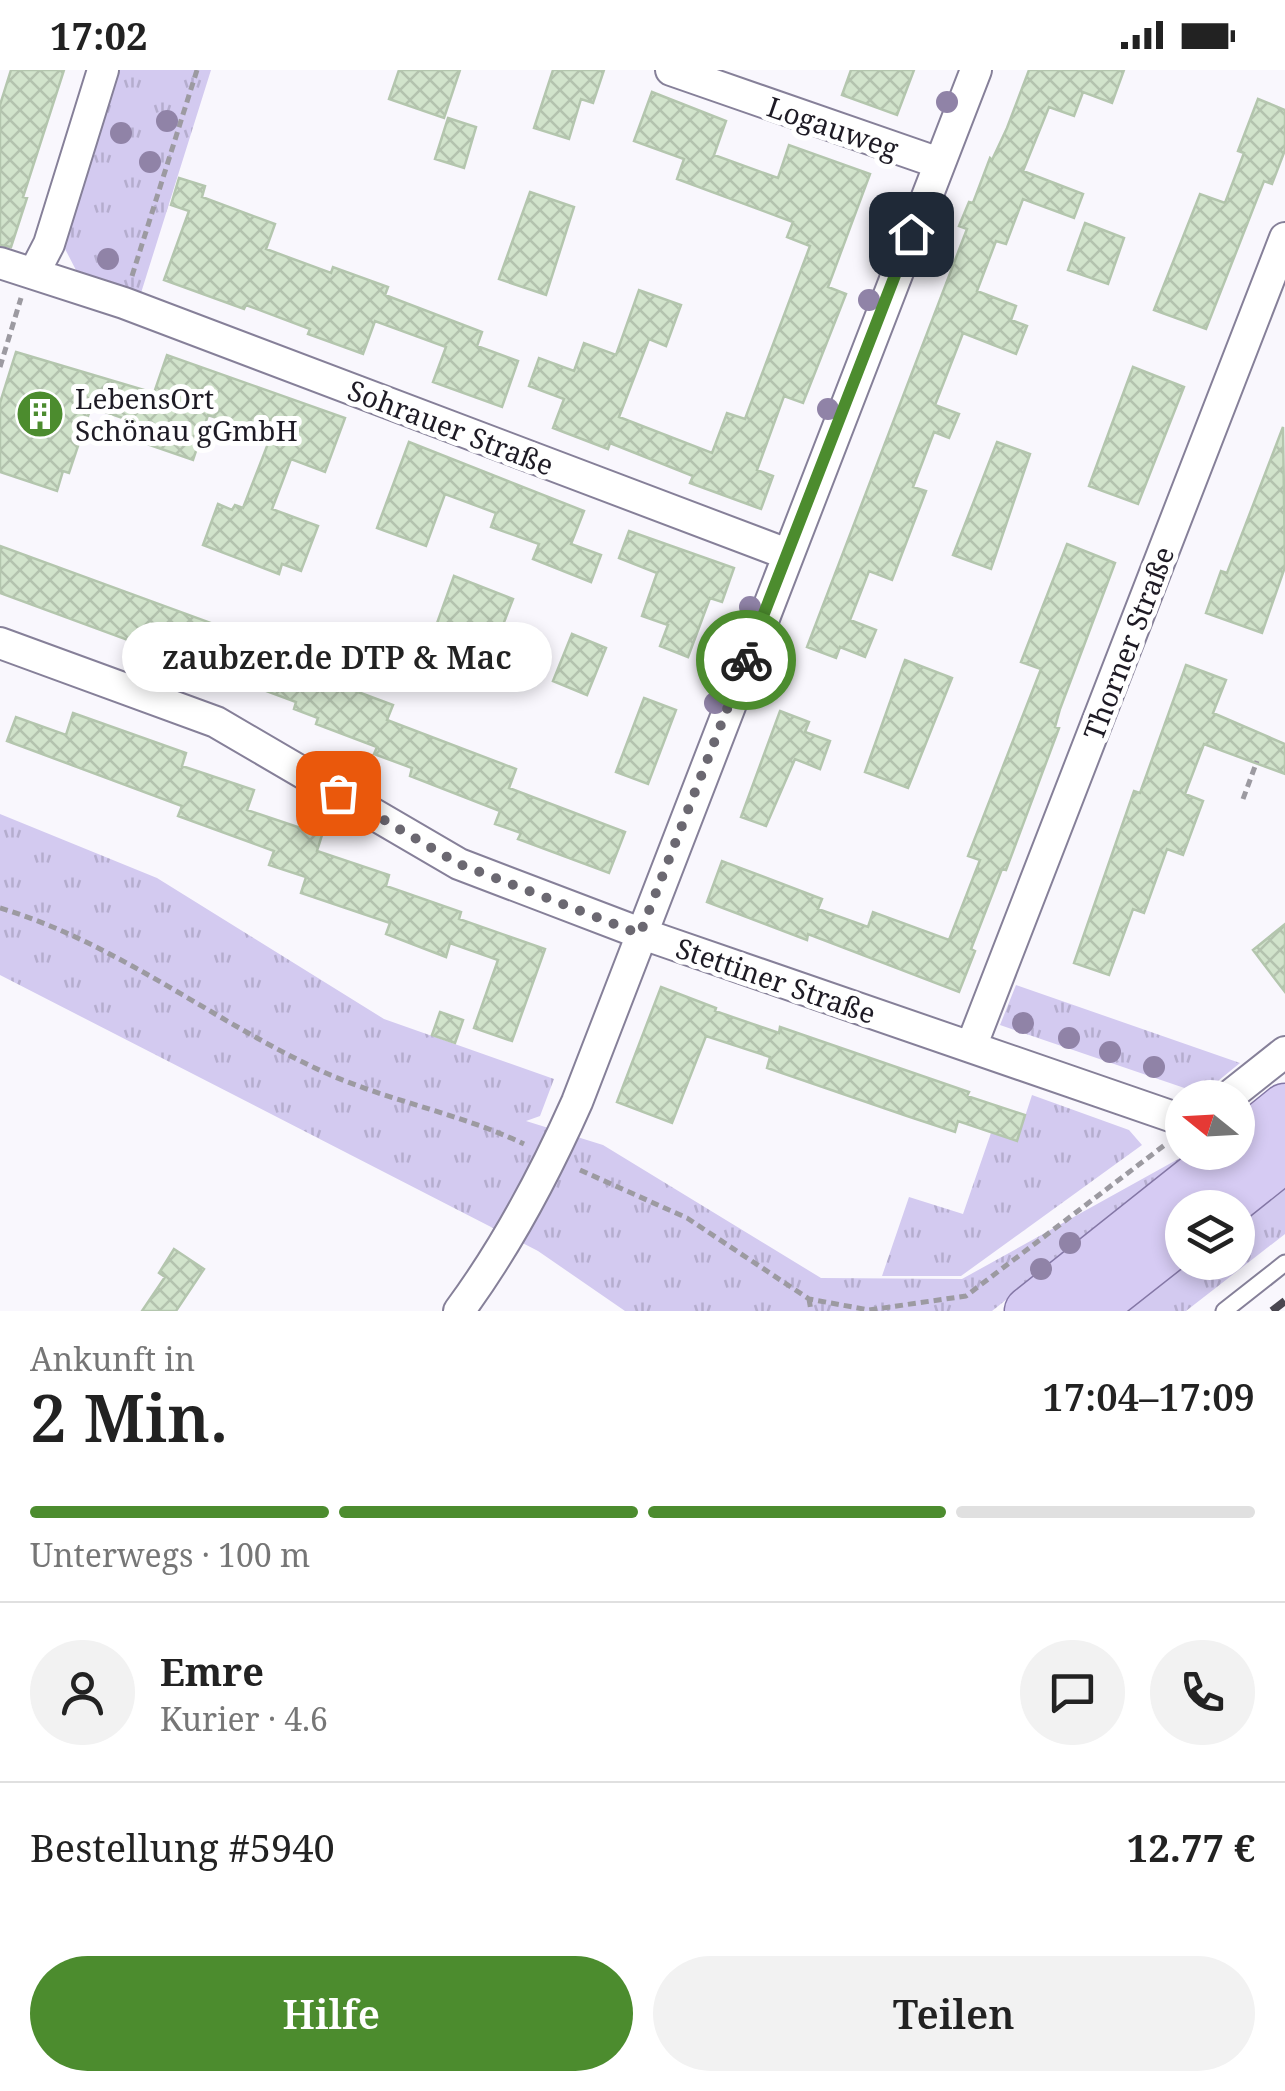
<!DOCTYPE html>
<html lang="de">
<meta charset="utf-8">
<style>
:root{--surface:#fff;--page:#f2f2f2;--text:#222;--muted:#767676;--line:#e0e0e0;--accent:#4c8c2e}
body{margin:0;font-family:"Noto Serif",serif;background:var(--page);color:var(--text);height:100vh;display:flex;flex-direction:column;font-size:38px;white-space:nowrap}
*{box-sizing:border-box;margin:0}
p{font-size:32px;color:var(--muted)}
.icon{flex:none;width:55px;height:55px;fill:none;stroke:currentColor;stroke-width:2;stroke-linecap:round;stroke-linejoin:round}
.map{position:relative;height:1241px;overflow:hidden}
.drawer{display:flex;flex-direction:column;background:var(--surface);flex:1}
.drawer>*{flex:none}
.needle{width:65px;rotate:288deg}
.tools{position:absolute;left:1165px;top:1010px;display:grid;gap:20px}
.tools a{display:grid;place-items:center;width:90px;height:90px;border-radius:50%;background:var(--surface);box-shadow:0 5px 15px #0003;font-size:50px}
.pin{position:absolute;display:grid;place-items:center;width:85px;height:85px;color:#fff;margin:-42px;border-radius:20px;box-shadow:0 5px 15px #0006}
.courier{position:absolute;display:grid;place-items:center;width:100px;height:100px;margin:-50px;border:8px solid #4c8c2e;border-radius:50%;background:#fff;color:#222;box-shadow:0 2px 12px #0007}
.bubble{position:absolute;height:70px;border-radius:35px;background:var(--surface);box-shadow:0 5px 15px #0003;font-size:32px;font-weight:600;line-height:70px;text-align:center}
.summary em{font-style:normal;font-weight:600}
.summary div{display:flex;flex-direction:column-reverse}
.summary{display:flex;align-items:center;justify-content:space-between;height:170px;padding:0 30px}
h1{font-size:65px;font-weight:600;line-height:75px}
.bar{display:grid;grid-template-columns:repeat(4,1fr);gap:15px 10px;align-content:center;height:120px;padding:0 30px}
.bar i{height:12px;border-radius:8px;background:var(--line)}
.bar .active{background:var(--accent)}
.bar p{grid-column:span 4}
.line{display:flex;align-items:center;gap:25px;padding:0 30px;border-top:2px solid var(--line)}
.line div{flex:1}
.round{display:grid;place-items:center;flex:none;width:105px;height:105px;border-radius:52px;background:var(--page)}
.cta{display:flex;gap:20px;margin-top:auto;padding:20px 30px}
.cta a{flex:1;height:115px;border-radius:60px;background:var(--accent);color:#fff;font-size:40px;font-weight:600;line-height:115px;text-align:center}
.cta a+a{background:var(--page);color:var(--text)}
.status{display:flex;justify-content:space-between;align-items:center;height:70px;padding:0 50px;background:var(--surface);direction:ltr}
.status svg{height:28px;fill:currentColor}
.map>svg:first-child{display:block}
.grass{fill:url(#grass-tufts)}
.building{fill:url(#building-cross-hatch);stroke:#b4c6ae;stroke-width:2.5}
.lines{fill:none;stroke-linecap:round;stroke-linejoin:round}
.service-casing{stroke:#868099;stroke-width:19}
.minor-casing{stroke:#868099;stroke-width:34}
.primary-casing{stroke:#8477a6;stroke-width:51}
.path{stroke:#9c9aa1;stroke-width:5;stroke-dasharray:8 5;stroke-linecap:butt}
.service{stroke:#fff;stroke-width:15}
.minor{stroke:#fff;stroke-width:30}
.primary{stroke:#d6cbf3;stroke-width:48}
.rail{stroke:#4a4750;stroke-width:8;stroke-dasharray:20 10;stroke-linecap:butt}
.tree{fill:#9083a7}
.done{stroke:#6b6871;stroke-width:10;stroke-dasharray:0 18}
.route{stroke:#4c8c2e;stroke-width:12}
.labels{text-anchor:middle;dominant-baseline:central;stroke-width:10;stroke-linejoin:round;paint-order:stroke}
.street-label{font-size:28px;fill:#1e1b25;stroke:#fff}
.poi-label{font-size:28px;fill:#1e1b25;stroke:#fff;text-anchor:start}
</style>
<div class="status"><b>17:02</b><svg viewBox="0 0 49 12"><path d="M0 12V9h3v3zM5 12V6h3v6zM10 12V3h3v9zM15 12V0h3v12zM26 1h20v11H26zM47 4h2v5h-2z"/></svg></div>
<div class="map">
<svg width="1285" height="1241" viewBox="0 0 1285 1241">
<defs>
<pattern id="grass-tufts" width="24" height="20" patternUnits="userSpaceOnUse" patternTransform="scale(2.5)"><rect width="24" height="20" fill="#d3caf0"/><path d="M3 7l-1-3M5 7V3M7 7l1-3M15 17l-1-3M17 17v-4M19 17l1-3" fill="none" stroke="#b5adce"/></pattern>
<pattern id="building-cross-hatch" width="8" height="8" patternUnits="userSpaceOnUse" patternTransform="scale(2.5)"><rect width="8" height="8" fill="#d1e3cb"/><path d="M0 0l8 8M0 8l8-8" fill="none" stroke="#b3c2ae"/></pattern>
</defs>
<rect width="100%" height="100%" fill="#f9f7fd"/>
<path class="grass" d="M119,0H211L141,223L78,204L63,175Z
M0,744L157,808L384,949L554,1009L540,1046L526,1051L603,1075L821,1208L962,1209L1189,1083L992,1241H625L538,1181L0,905Z
M1016,915L1240,993L1202,1024L1000,955Z
M1032,1025L1129,1060L1142,1075L961,1206H882L909,1127L963,1144L991,1063L1017,1071Z
M1285,1111V1164L1186,1241H1119L1182,1192H1238V1148Z"/>
<path class="building" d="M11,0H64L23,127L27,128L11,177L0,175V35Z
M399,0H460L444,48L389,29Z
M553,0H604L593,33L581,29L569,69L534,58Z
M851,0H914L897,45L842,25Z
M1029,0H1124L1112,33L1083,22L1074,46L1049,37L1023,101L1083,124L1074,148L1023,129L1006,174L996,171L977,221L1016,236L1011,250L1027,256L1016,284L963,263L935,335L959,344L949,368L934,362L913,417L926,421L892,510L869,501L850,550L876,560L865,587L840,577L836,588L807,577L967,159L959,156L969,132L973,133L990,88L992,90L1007,58Z
M652,22L726,51L714,85L778,108L789,75L870,104L828,217L846,224L803,333L784,326L757,400L773,406L761,439L690,413L693,406L610,373L608,379L553,358L564,329L529,316L539,288L574,301L584,273L616,285L639,220L681,235L666,276L649,269L619,347L712,383L727,343L745,349L810,176L787,167L793,152L677,109L684,89L634,71Z
M1258,29L1285,40V80L1272,114L1264,111L1206,259L1154,240L1200,124L1225,133L1244,83L1238,81Z
M448,48L476,57L464,98L435,89Z
M179,108L205,116L202,127L275,154L266,179L331,203L333,197L388,217L385,225L482,262L477,276L518,291L502,337L433,312L446,277L375,251L363,284L308,264L310,259L246,235L244,239L164,210L189,141L171,135Z
M530,122L574,137L546,225L499,209Z
M1085,153L1124,168L1108,214L1068,200Z
M16,282L154,323L167,285L345,348L325,402L291,389L272,439L318,456L301,501L282,494L279,504L203,475L218,434L232,440L235,435L243,438L271,366L208,345L193,390L138,371L143,355L91,337L69,403L63,401L57,421L0,402V333Z
M1133,297L1184,317L1138,434L1089,416Z
M1283,357L1285,497L1262,563L1206,543L1221,501L1227,503Z
M409,372L584,441L571,474L601,485L591,512L533,489L539,474L491,457L496,443L445,424L426,476L377,458Z
M997,372L1030,384L991,499L953,485Z
M629,461L734,498L722,532L710,528L688,587L660,576L668,555L642,546L657,503L619,488Z
M1067,474L1115,493L1060,639L1055,657L1059,658L1006,800L1002,799L971,879L975,881L959,922L808,864L807,870L707,832L722,791L822,829L818,839L868,857L873,842L949,870L980,790L968,786L1041,599L1021,592Z
M0,476L312,590L307,603L393,635L387,650L516,699L509,718L625,762L609,803L518,769L521,763L495,754L500,741L410,706L412,698L374,684L377,677L316,654L318,648L294,639L296,632L0,523Z
M454,506L513,529L494,578L436,556Z
M572,564L606,578L587,625L553,611Z
M905,590L952,608L908,718L865,702Z
M1186,595L1226,610L1213,643L1285,674V704L1204,674L1185,724L1203,731L1183,785L1167,779L1144,843L1133,839L1109,905L1074,893L1134,721L1140,723Z
M644,628L676,640L648,714L616,702Z
M780,641L809,652L805,662L830,671L820,699L795,689L766,756L741,747Z
M73,643L186,683L182,696L254,720L247,740L322,765L317,781L389,805L386,816L461,842L459,849L545,879L512,971L474,958L498,890L450,873L446,887L386,864L390,853L301,823L306,807L269,795L274,781L178,746L182,736L7,671L16,647L66,665Z
M1285,854V922L1253,880Z
M661,917L716,938L715,941L779,963L780,957L969,1022L967,1026L1025,1045L1017,1071L958,1051L955,1062L907,1046L767,998L770,987L706,966L672,1053L617,1032Z
M440,942L463,950L455,973L432,965Z
M174,1179L204,1199L176,1241H142L165,1207L159,1203Z"/>
<g class="lines">
<g class="service-casing">
<path id="service" d="M1224,1241L1285,1193"/>
</g>
<g class="minor-casing">
<path id="minor" d="M671,0L939,93
M0,193L124,233L787,484
M34,203L49,174L103,0
M0,573L216,652L459,794L640,863L1182,1050
M971,977L1285,168
M1227,1028L1285,982
M459,1241C507,1176 544,1106 577,1032L976,0"/>
</g>
<g class="primary-casing">
<path id="primary" d="M1238,1076L1285,1038
M1221,1138L1285,1087
M1029,1241L1229,1082
M1088,1241L1182,1167"/>
</g>
<path class="path" d="M132,206L197,0
M0,297L21,228
M1243,729L1257,691
M0,838C114,872 209,948 315,998C382,1030 457,1042 524,1074
M580,1100L687,1148L809,1229L869,1240L966,1226L1166,1074
M809,1229L811,1241"/>
<use href="#service" class="service"/>
<use href="#minor" class="minor"/>
<use href="#primary" class="primary"/>
<path class="rail" d="M1272,1241L1285,1231"/>
</g>
<g class="tree">
<circle cx="947" cy="32" r="11"/>
<circle cx="167" cy="51" r="11"/>
<circle cx="121" cy="63" r="11"/>
<circle cx="150" cy="92" r="11"/>
<circle cx="906" cy="139" r="11"/>
<circle cx="108" cy="189" r="11"/>
<circle cx="869" cy="230" r="11"/>
<circle cx="828" cy="339" r="11"/>
<circle cx="750" cy="537" r="11"/>
<circle cx="715" cy="633" r="11"/>
<circle cx="1023" cy="953" r="11"/>
<circle cx="1069" cy="968" r="11"/>
<circle cx="1110" cy="982" r="11"/>
<circle cx="1154" cy="997" r="11"/>
<circle cx="1070" cy="1173" r="11"/>
<circle cx="1041" cy="1199" r="11"/>
</g>
<g class="lines">
<path class="done" d="M338,723L459,794L640,864L746,590"/>
<path class="route" d="M746,590L911,164"/>
</g>
<defs>
<g id="building-disc" transform="scale(2.5)"><circle r="9.5" fill="#4c8c2e" stroke="#fff"/><path d="M-4-6H4V6H1V3H-1V6H-4ZM-2.5-4.3h1.7v1.8h-1.7ZM.8-4.3h1.7v1.8H.8ZM-2.5-1h1.7V.8h-1.7ZM.8-1h1.7V.8H.8Z" fill="#fff"/></g>
</defs>
<g fill-rule="evenodd">
<use href="#building-disc" x="40" y="344"/>
</g>
<g class="labels">
<g class="street-label">
<text transform="translate(833 57) rotate(19)">Logauweg</text>
<text transform="translate(451 357) rotate(21)">Sohrauer Straße</text>
<text transform="translate(1128 573) rotate(-69)">Thorner Straße</text>
<text transform="translate(776 910) rotate(19)">Stettiner Straße</text>
</g>
<g class="poi-label">
<text x="75" y="328">LebensOrt<tspan x="75" dy="32">Schönau gGmbH</tspan></text>
</g>
</g>
</svg>
<div class="tools">
<a><svg class="needle" viewBox="-14 -14 28 28"><path d="M0-13l5 13h-10z" fill="#e53935"/><path d="M0 13l5-13h-10z" fill="#767676"/></svg></a>
<a><svg class="icon" aria-label="layers" viewBox="0 0 24 24"><path d="M12 4l9 5-9 5-9-5zM3 14l9 5 9-5"/></svg></a>
</div>
<div class="pin" style="left:338px;top:723px;background:#ea580c"><svg class="icon" aria-label="bag" viewBox="0 0 24 24"><path d="M5 8h14l-1 12H6zM9 8a3 3 0 0 1 6 0"/></svg></div>
<div class="pin" style="left:911px;top:164px;background:#1f2937"><svg class="icon" aria-label="home" viewBox="0 0 24 24"><path d="M3 11l9-7 9 7M6 9v11h12V9"/></svg></div>
<div class="courier" style="left:746px;top:590px"><svg class="icon" aria-label="bike" viewBox="0 0 24 24"><circle cx="6" cy="16" r="4"/><circle cx="18" cy="16" r="4"/><path d="M6 16l4-8h5l3 8M10 8l3 8H6M13 5h3"/></svg></div>
<div class="bubble" style="left:122px;top:552px;width:430px">zaubzer.de DTP &amp; Mac</div>
</div>
<section class="drawer">
<div class="summary"><div><h1>2 Min.</h1><p>Ankunft in</p></div><em>17:04–17:09</em></div>
<div class="bar"><i class="active"></i><i class="active"></i><i class="active"></i><i></i><p>Unterwegs · 100 m</p></div>
<div class="line" style="height:180px"><a class="round"><svg class="icon" aria-label="person" viewBox="0 0 24 24"><circle cx="12" cy="8" r="4"/><path d="M4 21q1-7 8-7t8 7"/></svg></a><div><b>Emre</b><p>Kurier · 4.6</p></div><a class="round"><svg class="icon" aria-label="chat" viewBox="0 0 24 24"><path d="M4 5h16v11H9l-5 4z"/></svg></a><a class="round"><svg class="icon" aria-label="phone" viewBox="0 0 24 24"><path d="M5 4h4l2 5-3 2q2 4 5 5l2-3 5 2v4C11 20 4 13 5 4z"/></svg></a></div>
<div class="line" style="height:130px"><div>Bestellung #5940</div><b>12.77 €</b></div>
<div class="cta"><a>Hilfe</a><a>Teilen</a></div>
</section>
